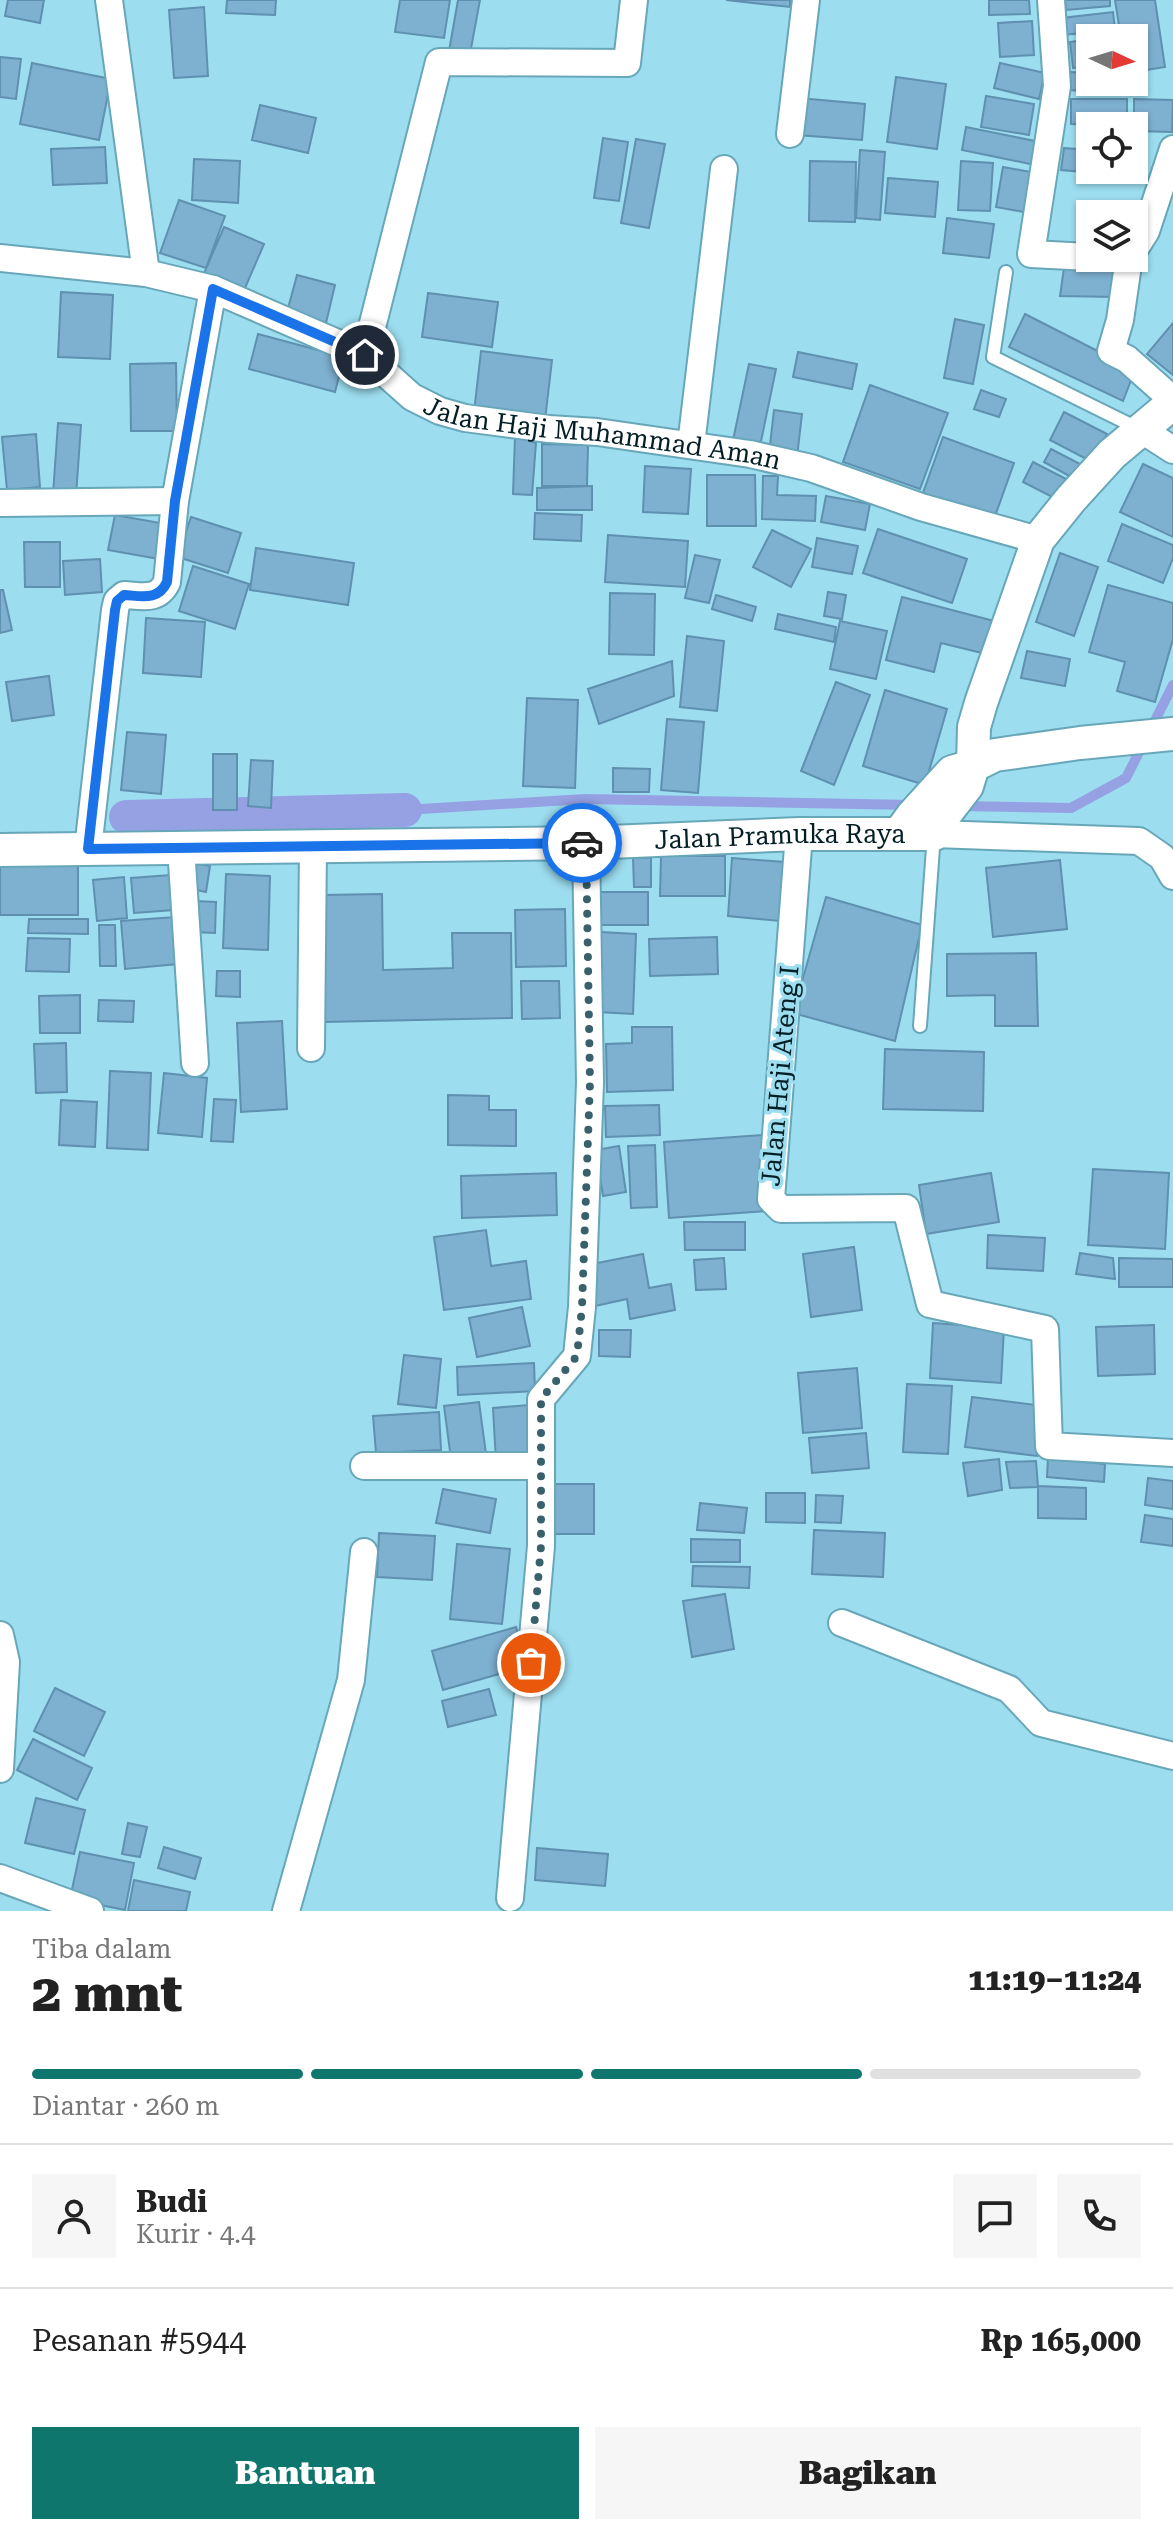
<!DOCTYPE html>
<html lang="id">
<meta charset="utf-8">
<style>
:root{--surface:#fff;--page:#f6f6f6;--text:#222;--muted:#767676;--line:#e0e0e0;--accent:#0f766e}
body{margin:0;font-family:"Roboto Serif",serif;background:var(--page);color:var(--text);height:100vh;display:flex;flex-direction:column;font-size:30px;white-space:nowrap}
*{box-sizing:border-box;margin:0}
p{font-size:26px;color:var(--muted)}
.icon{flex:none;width:44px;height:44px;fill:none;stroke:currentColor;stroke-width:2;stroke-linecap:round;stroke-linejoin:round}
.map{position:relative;height:1911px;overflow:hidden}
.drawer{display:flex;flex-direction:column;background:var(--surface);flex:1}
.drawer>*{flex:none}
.needle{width:52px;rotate:94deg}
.buttons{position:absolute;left:1076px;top:24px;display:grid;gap:16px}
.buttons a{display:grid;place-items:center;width:72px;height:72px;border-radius:0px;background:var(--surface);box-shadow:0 2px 6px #0004;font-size:40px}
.pin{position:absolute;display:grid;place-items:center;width:68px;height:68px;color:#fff;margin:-34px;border:4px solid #fff;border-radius:50%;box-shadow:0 2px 8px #0007}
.courier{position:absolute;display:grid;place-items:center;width:80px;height:80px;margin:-40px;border:6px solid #1a73e8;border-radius:50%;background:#fff;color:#222;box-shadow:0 2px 10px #0007}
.overview em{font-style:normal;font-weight:800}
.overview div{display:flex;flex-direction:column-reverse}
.overview{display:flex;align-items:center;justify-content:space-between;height:136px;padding:0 32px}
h1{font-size:52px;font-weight:800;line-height:60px}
.bar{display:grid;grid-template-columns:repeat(4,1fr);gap:12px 8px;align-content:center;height:96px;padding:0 32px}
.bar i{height:10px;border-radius:6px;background:var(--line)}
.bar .current{background:var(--accent)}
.bar p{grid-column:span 4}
.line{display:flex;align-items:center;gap:20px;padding:0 32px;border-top:2px solid var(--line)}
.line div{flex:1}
.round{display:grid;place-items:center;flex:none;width:84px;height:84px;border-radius:0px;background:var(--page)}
.button{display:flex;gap:16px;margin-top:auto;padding:16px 32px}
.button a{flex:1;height:92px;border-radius:0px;background:var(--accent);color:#fff;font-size:32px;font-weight:800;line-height:92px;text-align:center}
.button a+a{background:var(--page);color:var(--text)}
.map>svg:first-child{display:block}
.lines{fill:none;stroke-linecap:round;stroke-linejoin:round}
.stream{stroke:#96a1e3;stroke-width:10}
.canal{stroke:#96a1e3;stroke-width:34}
.building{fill:#7eb0d0;stroke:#5f90af;stroke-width:2}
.service-casing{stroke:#67a7b9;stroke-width:16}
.minor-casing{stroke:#67a7b9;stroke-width:30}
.tertiary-casing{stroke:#67a7b9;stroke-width:36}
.service{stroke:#fff;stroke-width:12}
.minor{stroke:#fff;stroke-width:26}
.tertiary{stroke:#fff;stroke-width:32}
.done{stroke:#39616c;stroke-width:8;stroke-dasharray:0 14.4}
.route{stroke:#1a73e8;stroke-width:10}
.labels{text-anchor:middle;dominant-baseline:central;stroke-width:7;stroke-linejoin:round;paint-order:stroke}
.street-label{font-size:26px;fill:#031e25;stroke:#9cddef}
</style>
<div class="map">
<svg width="1173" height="1911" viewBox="0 0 1173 1911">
<rect width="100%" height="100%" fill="#9cddef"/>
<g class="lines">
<path class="stream" d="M958,806L1071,808L1126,778L1173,685
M405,810L585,799L914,805"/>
<path class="canal" d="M126,817L405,810"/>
</g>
<path class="building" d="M8,0H44L40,23L5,16Z
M227,0H276L275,15L226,13Z
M400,0H450L444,38L395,32Z
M458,0H480L470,54L449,51Z
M726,0H790V7Z
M989,0H1029L1030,14L989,15Z
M1065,0H1110V6L1066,10Z
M1115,0H1155L1165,67L1134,72V38H1121Z
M204,7L208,76L174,78L169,10Z
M1113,12L1115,30L1063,35L1062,18Z
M1032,21L1034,55L1000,57L998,23Z
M1090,39V66L1073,68L1070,42Z
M0,57L21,59L16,99L0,97Z
M32,63L111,79L99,140L20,124Z
M1000,63L1045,73L1039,99L994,88Z
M1070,72L1090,73V82H1130L1129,94L1069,90Z
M896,77L946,84L937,149L887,142Z
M986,96L1034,104L1029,135L981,127Z
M799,98L865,104L862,140L797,135Z
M1071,99H1127V125L1071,124Z
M1134,99L1173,100L1172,132L1134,131Z
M260,105L316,118L308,153L252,140Z
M966,127L1040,142L1035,165L962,150Z
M603,138L628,142L619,201L594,198Z
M636,139L665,144L649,228L621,223Z
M105,147L107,183L53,185L51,149Z
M1064,148L1090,150V170H1130L1129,176L1061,170Z
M860,150L885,152L880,220L856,218Z
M194,159L240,161L238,203L192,200Z
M810,161L856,162L855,222L809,221Z
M961,161L993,163L990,211L958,210Z
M1003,167L1031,172L1024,212L996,207Z
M888,178L938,182L935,217L885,213Z
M179,200L225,216L206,268L160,253Z
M947,218L994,224L989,258L943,253Z
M224,227L264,244L242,295L202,278Z
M1065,261L1118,270L1116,297L1060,296Z
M297,275L335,285L326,323L287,312Z
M61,292L113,295L110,359L58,357Z
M428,293L498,302L492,347L422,337Z
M1025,314L1135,370L1123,401L1009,347Z
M955,319L984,325L973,384L944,378Z
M1173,323V375L1147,354Z
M258,334L344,357L335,392L249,369Z
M481,351L552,360L545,420L474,412Z
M798,352L857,364L852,389L793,377Z
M176,363L177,431H131L130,364Z
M749,364L776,369L759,451L732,445Z
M870,385L948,413L920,489L843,462Z
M981,390L1006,399L999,417L974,409Z
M774,410L802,414L797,457L769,454Z
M1064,412L1107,434L1092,462L1050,440Z
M58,423L81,425L76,496L53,494Z
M36,434L40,487L7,490L2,437Z
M515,436L536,443L532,495L513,494Z
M943,437L1014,463L994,519L923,493Z
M542,444L588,445L587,486H542Z
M1051,449L1080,464L1073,478L1044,462Z
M1033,462L1070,481L1060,501L1023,482Z
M1143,464L1173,478V537L1120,512Z
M645,466L691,469L688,514L643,512Z
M707,475H755L756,526H707Z
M763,476H778L777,495L816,496L815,521L762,519Z
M592,486V510H537V488Z
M826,496L870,504L865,530L821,522Z
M535,513L582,515L581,541L534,539Z
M115,515L166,524L159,559L108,550Z
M191,517L241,533L228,573L178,557Z
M1122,524L1173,545V558L1163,583L1108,561Z
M878,529L967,559L952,603L863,573Z
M772,530L811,549L791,587L753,567Z
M608,535L688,541L685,587L605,582Z
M817,538L858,546L852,574L812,567Z
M24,542H60V587H25Z
M256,548L354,563L348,605L250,590Z
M1060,553L1098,567L1074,636L1036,622Z
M695,555L720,560L709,603L685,598Z
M100,559L102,592L65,595L63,561Z
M193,566L249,584L235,629L179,611Z
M1108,585L1173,603V639L1155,702L1117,691L1125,662L1089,652Z
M0,590H3L12,630L0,633Z
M828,592L846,595L842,619L824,616Z
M610,593L655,594L654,655L609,654Z
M716,595L756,607L752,621L712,609Z
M902,597L994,621L986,654L941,643L934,672L886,660Z
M778,614L836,627L834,642L775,629Z
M146,618L205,622L201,677L143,673Z
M840,621L887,631L876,679L830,669Z
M687,636L724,641L717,711L680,707Z
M1027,651L1070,659L1065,686L1021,678Z
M672,661L674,696L599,724L588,689Z
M49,676L54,715L12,721L6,682Z
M836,682L870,695L834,785L801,771Z
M885,690L947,709L925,785L863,766Z
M527,698L578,700L575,788L523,786Z
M667,719L704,722L698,793L661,790Z
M127,732L166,735L161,794L121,790Z
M213,754H237V810H213Z
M251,760L273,761L271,808L248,806Z
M613,768L650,769L649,792H613Z
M661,856H725V896H660Z
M633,858H651V887H634Z
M732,858L784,862L780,921L728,916Z
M1060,860L1067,929L993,937L986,868Z
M192,863L210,866L206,892L187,888Z
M0,864H78V915H0Z
M226,874L270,876L268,950L223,948Z
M171,875L174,910L134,913L131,878Z
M124,877L127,918L97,921L93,880Z
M595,892H648V925H596Z
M382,894L383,970L453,968L452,933H511L512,1018L325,1022L322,895Z
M826,897L922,925L895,1041L793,1013Z
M194,901L216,902L215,933L192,932Z
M565,909L566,966L516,967L515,910Z
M175,917L178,964L125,969L121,921Z
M29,919H88V934L28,933Z
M99,925H115L116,966H100Z
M601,932L636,934L633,1014L598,1012Z
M717,937L718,974L650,976L649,939Z
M28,938L70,939L69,972L26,971Z
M1036,953L1038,1026H995V995L947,996V954Z
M217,971H240V997L216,996Z
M521,981H559L560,1018L522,1019Z
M80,995V1033H40L39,996Z
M99,1000L134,1001L133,1022L98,1021Z
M282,1021L287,1109L241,1112L237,1023Z
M632,1027H672L673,1090L607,1092L606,1044L632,1043Z
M66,1043L67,1092L36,1093L34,1044Z
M885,1049L984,1052L983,1111L883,1109Z
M110,1071L151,1073L148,1150L107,1148Z
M164,1073L207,1078L202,1137L158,1133Z
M448,1095L489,1096V1110H516V1146L448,1145Z
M214,1099L236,1100L233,1142L211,1141Z
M61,1100L97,1102L95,1147L59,1145Z
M659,1105L660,1135L606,1137L605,1106Z
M762,1135L767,1211L669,1218L664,1142Z
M655,1145L657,1207L631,1208L628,1146Z
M619,1146L626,1192L603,1196L596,1150Z
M1093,1169L1169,1173L1165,1249L1088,1245Z
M556,1173L557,1215L462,1218L461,1176Z
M991,1173L999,1222L926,1234L919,1185Z
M684,1222H745V1250H685Z
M486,1230L491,1266L526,1261L531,1299L444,1310L434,1237Z
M988,1235L1045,1238L1043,1271L987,1268Z
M854,1247L862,1310L811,1317L803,1254Z
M1080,1253L1113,1258L1115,1279L1076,1274Z
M643,1254L649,1288L671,1284L675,1310L630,1319L627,1299L595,1306L587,1265Z
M724,1258L726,1289L696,1290L694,1260Z
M1119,1258L1173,1259V1287H1119Z
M522,1307L530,1346L477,1357L469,1318Z
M933,1323L1004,1328L1001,1383L930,1378Z
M1154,1325L1155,1374L1098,1376L1096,1327Z
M599,1330H631L630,1357L599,1356Z
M404,1355L441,1359L436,1408L398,1404Z
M534,1363L535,1391L458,1395L457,1367Z
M857,1368L862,1428L803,1433L798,1373Z
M907,1384L952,1386L948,1454L903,1452Z
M972,1397L1044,1406L1037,1456L965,1447Z
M479,1402L486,1454L451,1459L444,1406Z
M529,1405L533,1459L496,1462L493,1408Z
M439,1412L441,1450L376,1453L373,1416Z
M866,1433L869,1468L812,1473L809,1438Z
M1048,1458L1105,1464L1104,1482L1047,1477Z
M999,1459L1002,1490L968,1496L963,1463Z
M1036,1461L1038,1487L1010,1488L1006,1462Z
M1148,1478L1173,1481V1509L1145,1505Z
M548,1484H594V1534H549Z
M1038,1486L1086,1488V1519L1038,1518Z
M443,1489L496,1499L490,1533L436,1523Z
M766,1493H805V1523L766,1522Z
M816,1495L843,1496L841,1523L815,1522Z
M700,1503L747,1508L744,1533L697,1530Z
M1145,1515L1173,1519V1546L1141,1542Z
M814,1530L885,1533L883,1577L812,1574Z
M379,1533L435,1536L432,1580L377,1577Z
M691,1539L740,1540V1562H691Z
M457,1544L510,1549L502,1624L450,1619Z
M693,1566L750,1567L749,1588L692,1586Z
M725,1594L734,1649L692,1657L683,1601Z
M516,1627L527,1666L443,1690L432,1651Z
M55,1688L105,1712L84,1756L34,1731Z
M489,1689L496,1715L448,1727L442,1701Z
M33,1739L92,1768L77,1800L17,1770Z
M36,1798L85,1810L74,1854L25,1843Z
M128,1823L147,1827L140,1857L122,1854Z
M164,1847L201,1858L195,1879L158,1868Z
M537,1848L608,1854L605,1886L535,1880Z
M80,1852L134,1863L125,1910L70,1899Z
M134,1880L190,1892L186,1911H128Z"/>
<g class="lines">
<g class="service-casing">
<path id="service" d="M1006,272L993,357L1139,429
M920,1026L934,834"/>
</g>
<g class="minor-casing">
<g id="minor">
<path d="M109,0L146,273"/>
<path d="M1051,0L1057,86L1031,254L1090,257"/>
<path d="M790,134L806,0"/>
<path d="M1134,250L1146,231L1173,149"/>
<path id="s1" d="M0,258L146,273L213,289L365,355L412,397L440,411L465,418L549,429L597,432L750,454L811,468L921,507L1038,540"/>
<path d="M1129,258L1120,320L1111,351L1127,359L1173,400"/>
<path d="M365,355L439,62L627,63L634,0"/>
<path d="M1142,430L1173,450"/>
<path d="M691,445L724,169"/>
<path d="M0,503L175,501"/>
<path d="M799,834L771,1199L781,1209L906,1208L930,1304L1045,1329L1049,1446L1173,1453"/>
<path d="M934,834L1139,841L1162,857L1173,876"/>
<path d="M181,847L195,1063"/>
<path d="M88,849L115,610L117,601L124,595C143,596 158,601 167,582L175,501L213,289"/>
<path d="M311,1048L313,846"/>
<path d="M364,1466H540"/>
<path d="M842,1623L1009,1689L1041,1723L1173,1756"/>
<path d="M0,1635L6,1662L0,1769"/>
<path d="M0,1878L90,1911"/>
<path d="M510,1898L541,1546V1399L577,1356L582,1307L590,1082L586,843"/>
<path d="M286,1911L351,1680L364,1552"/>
</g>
</g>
<g class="tertiary-casing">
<g id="tertiary">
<path d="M899,834L912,816L952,772L973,766L995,755L1080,743L1173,734"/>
<path id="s2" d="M0,850L586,843L799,834H934L943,817L967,786L973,766L974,727L981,703L1038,540L1071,499L1112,454L1173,403"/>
</g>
</g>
<use href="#service" class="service"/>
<use href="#minor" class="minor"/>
<use href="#tertiary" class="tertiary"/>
</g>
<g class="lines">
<path class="done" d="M531,1663L541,1546V1399L577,1356L582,1307L590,1082L586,843H582"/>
<path class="route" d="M365,355L213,289L175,501L167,582C158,601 142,596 124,595L117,601L115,610L88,849L582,843"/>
</g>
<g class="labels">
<g class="street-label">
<text stroke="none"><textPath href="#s1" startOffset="640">Jalan Haji Muhammad Aman</textPath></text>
<text stroke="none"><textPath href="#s2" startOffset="780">Jalan Pramuka Raya</textPath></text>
<text transform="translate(780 1076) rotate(-85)">Jalan Haji Ateng I</text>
</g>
</g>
</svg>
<div class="buttons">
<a><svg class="needle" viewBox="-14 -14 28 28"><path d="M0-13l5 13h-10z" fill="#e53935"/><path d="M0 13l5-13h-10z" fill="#767676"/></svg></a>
<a><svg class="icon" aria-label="locate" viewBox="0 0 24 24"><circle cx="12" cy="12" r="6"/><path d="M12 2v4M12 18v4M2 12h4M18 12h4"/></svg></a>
<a><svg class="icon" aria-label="layers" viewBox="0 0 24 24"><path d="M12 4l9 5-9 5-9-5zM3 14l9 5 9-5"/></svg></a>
</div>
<div class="pin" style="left:531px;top:1663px;background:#ea580c"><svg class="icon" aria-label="bag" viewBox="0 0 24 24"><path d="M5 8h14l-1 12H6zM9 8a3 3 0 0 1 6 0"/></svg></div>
<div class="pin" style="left:365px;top:355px;background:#1f2937"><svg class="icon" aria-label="home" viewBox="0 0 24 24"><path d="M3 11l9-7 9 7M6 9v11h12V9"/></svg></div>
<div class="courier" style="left:582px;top:843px"><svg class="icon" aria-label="car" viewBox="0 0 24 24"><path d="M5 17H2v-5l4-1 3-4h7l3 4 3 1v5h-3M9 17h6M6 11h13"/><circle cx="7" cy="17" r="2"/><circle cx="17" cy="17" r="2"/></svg></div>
</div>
<section class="drawer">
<div class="overview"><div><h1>2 mnt</h1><p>Tiba dalam</p></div><em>11:19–11:24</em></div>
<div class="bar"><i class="current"></i><i class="current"></i><i class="current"></i><i></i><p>Diantar · 260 m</p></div>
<div class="line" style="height:144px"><a class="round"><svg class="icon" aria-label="person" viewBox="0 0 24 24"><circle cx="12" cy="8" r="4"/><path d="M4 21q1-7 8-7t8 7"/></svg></a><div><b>Budi</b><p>Kurir · 4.4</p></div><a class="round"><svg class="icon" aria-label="chat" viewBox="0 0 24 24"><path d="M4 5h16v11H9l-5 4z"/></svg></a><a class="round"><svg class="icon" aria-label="phone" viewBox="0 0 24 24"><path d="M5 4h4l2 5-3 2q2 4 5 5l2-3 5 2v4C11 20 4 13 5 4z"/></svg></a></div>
<div class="line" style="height:104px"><div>Pesanan #5944</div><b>Rp 165,000</b></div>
<div class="button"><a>Bantuan</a><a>Bagikan</a></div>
</section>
